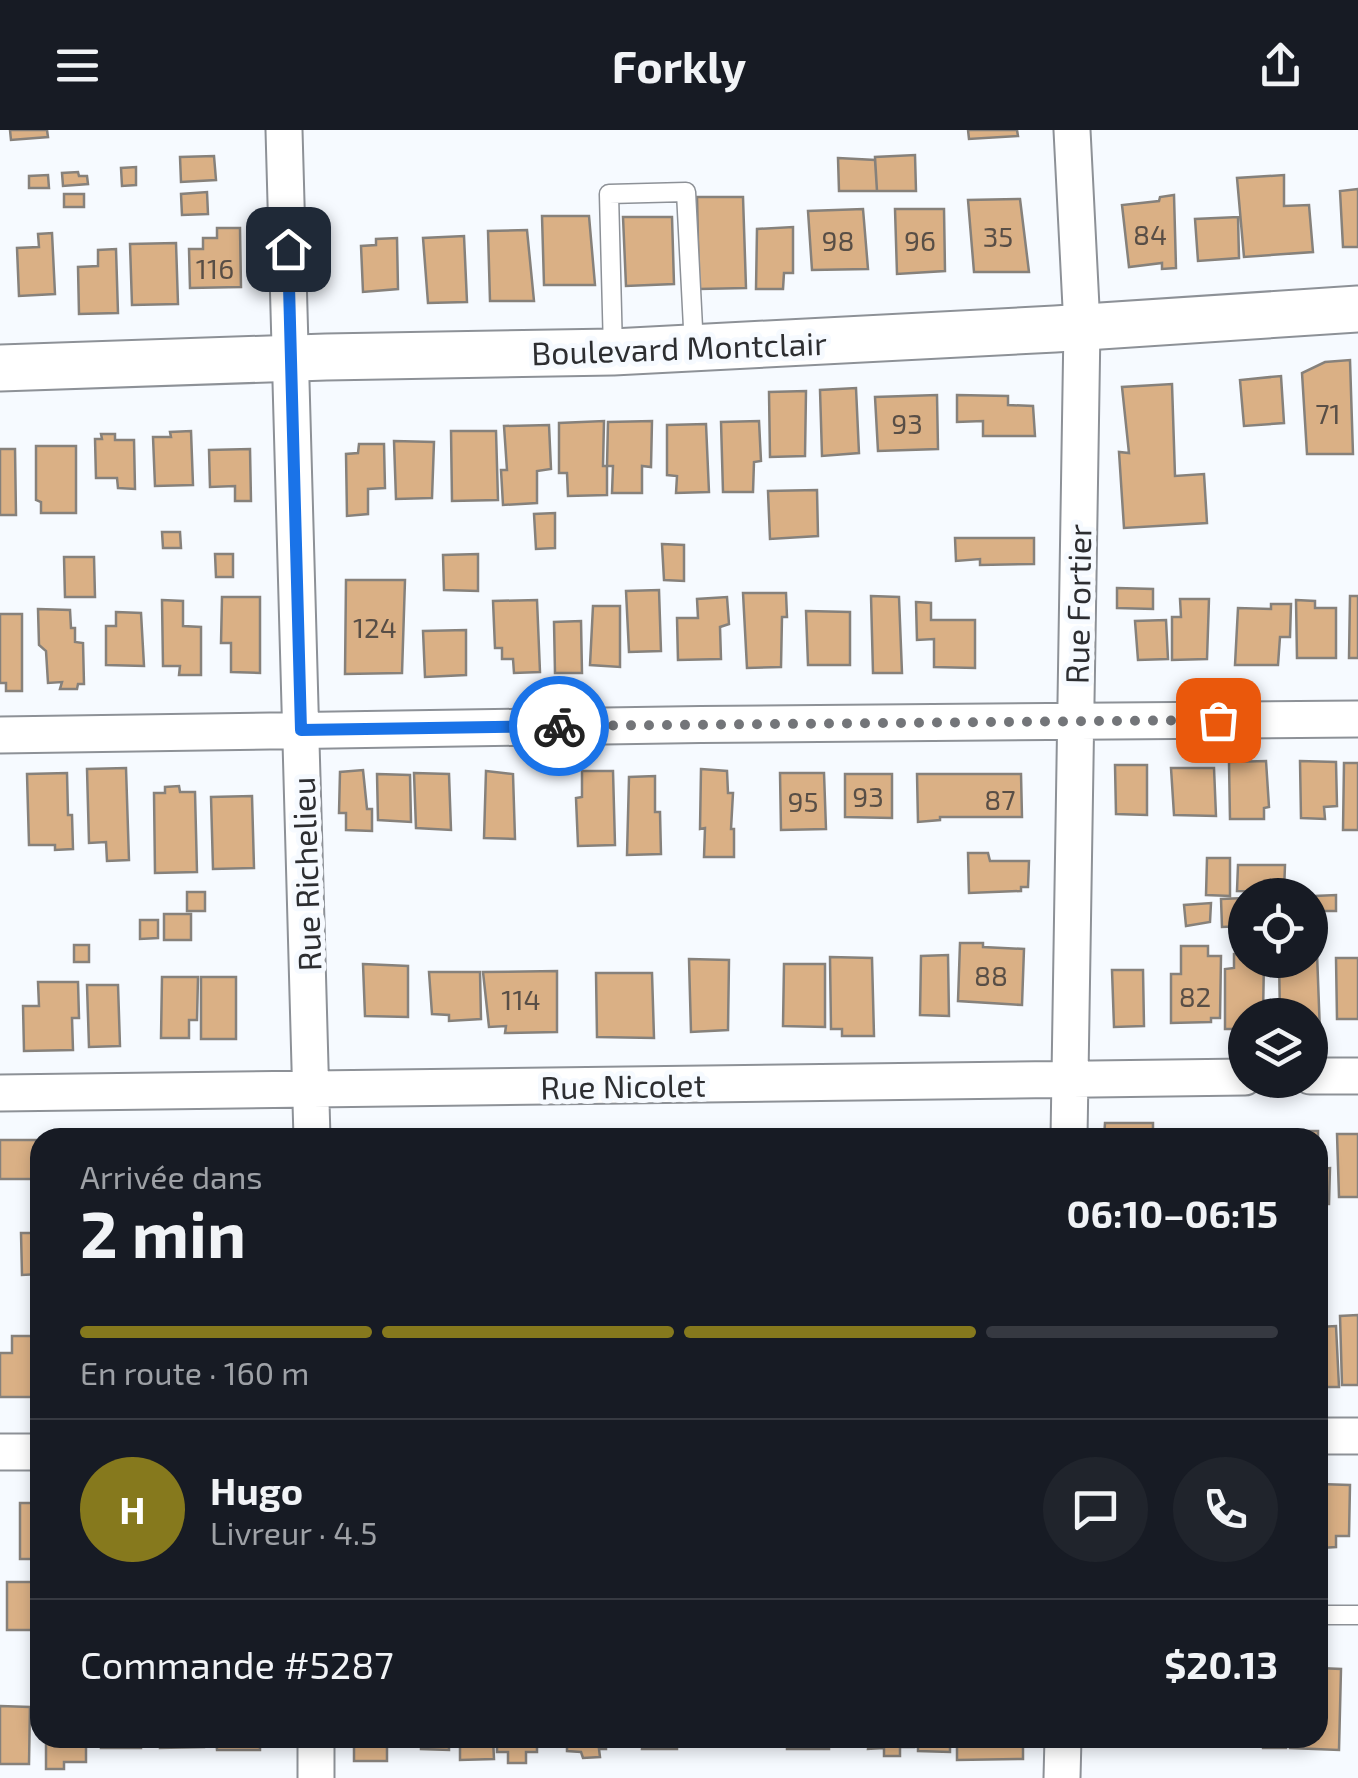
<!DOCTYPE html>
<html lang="fr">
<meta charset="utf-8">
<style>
:root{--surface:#171b24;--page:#20242c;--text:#f1f3f6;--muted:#9ea1a6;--line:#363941;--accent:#86791d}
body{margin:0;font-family:"Exo 2",sans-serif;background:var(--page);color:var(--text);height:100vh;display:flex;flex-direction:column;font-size:38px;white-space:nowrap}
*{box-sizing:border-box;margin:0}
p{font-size:32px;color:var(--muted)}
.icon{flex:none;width:55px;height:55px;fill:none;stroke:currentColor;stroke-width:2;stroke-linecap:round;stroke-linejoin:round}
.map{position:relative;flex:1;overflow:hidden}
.side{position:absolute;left:30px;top:998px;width:1298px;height:620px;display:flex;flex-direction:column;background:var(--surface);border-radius:30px;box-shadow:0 5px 15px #0003}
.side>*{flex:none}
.fabs{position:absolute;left:1228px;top:748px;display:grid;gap:20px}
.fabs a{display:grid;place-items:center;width:100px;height:100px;border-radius:50%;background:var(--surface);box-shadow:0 5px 15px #0003;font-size:50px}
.pin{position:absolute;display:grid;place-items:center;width:85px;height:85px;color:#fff;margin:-42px;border-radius:20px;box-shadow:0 5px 15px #0006}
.courier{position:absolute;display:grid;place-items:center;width:100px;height:100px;margin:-50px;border:8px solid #1a73e8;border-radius:50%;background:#fff;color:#222;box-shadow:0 2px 12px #0007}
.head em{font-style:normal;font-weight:700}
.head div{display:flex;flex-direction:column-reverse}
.head{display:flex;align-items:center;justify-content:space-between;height:170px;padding:0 50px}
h1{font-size:65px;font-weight:700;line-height:75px}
.bar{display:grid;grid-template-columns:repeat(4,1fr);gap:15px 10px;align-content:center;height:120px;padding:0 50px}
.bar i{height:12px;border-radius:8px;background:var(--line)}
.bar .selected{background:var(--accent)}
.bar p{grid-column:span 4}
.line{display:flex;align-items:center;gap:25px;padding:0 50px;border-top:2px solid var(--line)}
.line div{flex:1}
.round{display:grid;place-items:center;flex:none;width:105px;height:105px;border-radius:52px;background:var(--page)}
header{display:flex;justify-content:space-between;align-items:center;height:130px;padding:0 50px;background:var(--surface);font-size:45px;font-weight:700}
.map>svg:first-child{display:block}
.building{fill:#dab085;stroke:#86817b;stroke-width:2.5}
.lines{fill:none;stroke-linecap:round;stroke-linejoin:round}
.service-casing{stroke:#8d9197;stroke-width:21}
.minor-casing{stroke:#8d9197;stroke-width:39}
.tertiary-casing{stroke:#8d9197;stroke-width:49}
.service{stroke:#fff;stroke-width:18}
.minor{stroke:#fff;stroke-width:35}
.tertiary{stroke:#fff;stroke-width:45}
.done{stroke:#737579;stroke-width:10;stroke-dasharray:0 18}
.route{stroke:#1a73e8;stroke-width:12}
.labels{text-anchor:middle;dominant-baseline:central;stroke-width:10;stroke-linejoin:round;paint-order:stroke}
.number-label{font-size:28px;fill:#584e46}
.street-label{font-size:32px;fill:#2d2e31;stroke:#f6faff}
</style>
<header><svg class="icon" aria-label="menu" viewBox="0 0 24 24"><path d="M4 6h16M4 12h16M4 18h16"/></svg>Forkly<svg class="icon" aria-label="share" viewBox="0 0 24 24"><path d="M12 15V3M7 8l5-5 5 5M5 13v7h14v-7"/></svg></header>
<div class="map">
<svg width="1358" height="1648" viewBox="0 0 1358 1648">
<rect width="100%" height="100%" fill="#f6faff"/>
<path class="building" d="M10,0H47L48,7L11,10Z
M968,0H1017L1018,6L969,9Z
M915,25L916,61H877L875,27Z
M214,26L216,50L181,52L180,27Z
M838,28L875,30L877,61H839Z
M136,37V55L122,56L121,38Z
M78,42L79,46H87L88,54L63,56L62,43Z
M48,45L49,58H29V46Z
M1284,45V76L1309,75L1313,122L1244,127L1237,48Z
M1358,59V117H1343L1340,61Z
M207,62L208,84L182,85L181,64Z
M64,64H84V77H64Z
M1174,65L1176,138L1162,139V133L1129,137L1122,75L1159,71L1160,67Z
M697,67H743L746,158L699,159Z
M1020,69L1029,142H974L968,70Z
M863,79L868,139L812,140L808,81Z
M895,79H944L945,141L897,144Z
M542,86H589L595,155H544Z
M623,87H672L674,154L626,156Z
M1238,87L1239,128L1198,131L1195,89Z
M793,97V143H784L783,159H756L757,99Z
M217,98H240L241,157L190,158L189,119H203V108H217Z
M527,100L534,171H490L488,101Z
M52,103L55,164L19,166L17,118L39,117L38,104Z
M464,106L467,172L428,173L423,108Z
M397,108L398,159L363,162L361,116L376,115V109Z
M176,113L178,174L132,175L130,114Z
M116,119L118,183L79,184L78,137L98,136V120Z
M1350,230L1353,324H1307L1302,243L1325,232Z
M1281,246L1284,293L1244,296L1240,250Z
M1172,254L1175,346L1204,344L1207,393L1124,398L1119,322L1129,323L1122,257Z
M856,258L859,323L822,326L820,260Z
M806,261L805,326L770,327L769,262Z
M937,265L938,319L878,321L875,267Z
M957,265L1008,266V275L1033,276L1035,306H983V291L957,292Z
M604,291L603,336H607V365L568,366L567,343H559V293Z
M652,291L651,337L642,336V363H612L613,336H607L608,292Z
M759,291L761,331L754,332L753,362H723L721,292Z
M706,294L709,362L676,363L677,346L667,345V295Z
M549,295L551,339L537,341V373L503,375L501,340H507L504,296Z
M191,301L193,355L155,356L153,307H171L170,302Z
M451,301H496L498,370L452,371Z
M101,304H115V310H134L135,359L118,358L117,348H96L95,309H102Z
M394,311L434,312L432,368L396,369Z
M359,314H384L385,358L368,359V384L347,386L346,324L358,323Z
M36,316H76V383H41V372L36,370Z
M0,319H15L16,385H0Z
M250,319L251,371H235V356L210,357L209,320Z
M817,360L818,406L770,409L768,361Z
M555,383V418L536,419L534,384Z
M162,402H180L181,418H163Z
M955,408H1034V434L980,435V429L956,431Z
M662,414L684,415V451L664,450Z
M215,424H233V447H216Z
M478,424V461L444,460L443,425Z
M64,427H94L95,467H65Z
M346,450H405L402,543L345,544Z
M1117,458L1153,459V479L1117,478Z
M659,460L661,521L629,522L626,461Z
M743,463H786L787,487H782L781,537L747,538Z
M871,466L899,467L902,543H873Z
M1350,466H1358V528H1349Z
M222,467H260V543L231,542V513H221Z
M727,467L729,494L720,497L721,529L678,530L677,488H698L697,469Z
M1180,469H1209L1207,529L1172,530V487H1181Z
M162,470L183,471V496L201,497V545H179L180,536H163Z
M537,470L540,542L514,543L513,529H502V518H495L493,471Z
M1296,470L1315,471V478H1336V528H1297Z
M916,472L931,473V490H975V538L934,537V509L917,510Z
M1271,474H1291L1290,507H1280L1278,535H1235L1238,478L1271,479Z
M593,476H620V537L590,535Z
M38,479L70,480L71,498H75V512L83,513L84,554H78L77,559H60L62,552L48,553L46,521L39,515Z
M806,481L850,482V535H808Z
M116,482L141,483L144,536L106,535V496H116Z
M0,484H22V561H6V553H0Z
M1166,490L1168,529L1138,530L1135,491Z
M581,491L582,543H555L554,492Z
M466,500V545L425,547L423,501Z
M1266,631L1269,677L1264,678V689H1230L1229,632Z
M1300,631L1336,632L1337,676L1324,677L1325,689L1301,688Z
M1344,633H1358V700H1343Z
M1115,635H1147V685L1116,684Z
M126,638L129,730L107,731L106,712L89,713L87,639Z
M1171,638H1214L1216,686L1174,685Z
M701,639L727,641L728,663H733L731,699H734V727H704L705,698L700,699Z
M363,640L367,679H372V701L346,700V683H339L340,642Z
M486,641L513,644L515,709L484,708Z
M582,641H613L615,715L578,716L576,668L582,667Z
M67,643L68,685H72L73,719L55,720V715H29L27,644Z
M414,643L449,644L451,700L416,698Z
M780,643H824L826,699L781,700Z
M377,644L410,645L411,692L378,690Z
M845,644H892V688L845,687Z
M917,644H1021L1022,687H940V690L918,692Z
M655,646V682H660L661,724L627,725L629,647Z
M179,656L180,662H195L197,742L155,743L154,663H165V657Z
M252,666L254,738L213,739L211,667Z
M968,723H988L990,731H1029L1028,757H1021V761L969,763Z
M1207,728H1230V766L1206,765Z
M1238,735H1285L1284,762L1237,761Z
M187,762H205V781H187Z
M1336,765V781H1315V766Z
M1245,768V796L1222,797L1221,769Z
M1211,773L1210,792L1186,796L1184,775Z
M164,784H191V810H164Z
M140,790H158V808L140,809Z
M960,813H983V817L1024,819L1022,875L958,871Z
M74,815H89V832H74Z
M1181,816H1208V826H1221L1220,888H1211V892L1171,893V844H1181Z
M1310,823H1317L1320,903H1310V885H1280L1279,830H1310Z
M1234,824L1245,825V830H1264L1263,885H1245V899H1225V839L1234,838Z
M948,825L949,886L920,885L921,826Z
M830,827L872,828L874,906H842V899H831Z
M1336,828H1358V889H1337Z
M689,829L729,830L728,900L691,902Z
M363,834L408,836V887L365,886Z
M784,834H825V897L783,896Z
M1112,840H1143L1144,896L1114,897Z
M557,841V902L505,903L506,896L489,897L483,842Z
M429,842H480L481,889L449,891V885L432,884Z
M596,843H652L654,908L597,907Z
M162,847H198L197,890H189V908H161Z
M201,847H236V909H201Z
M38,852H78L79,888H72L73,920L24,921L23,876H39Z
M87,855H118L120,916L89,917Z
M1105,993H1153V1008H1104Z
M1163,1000L1211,1001V1008H1163Z
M1284,1001H1318V1039L1330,1038L1329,1074H1318V1008H1284Z
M1337,1004H1358V1067H1339Z
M0,1010H36V1049H0Z
M21,1103H40V1144L22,1145Z
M1358,1185V1255H1342L1340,1186Z
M1336,1196L1339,1257H1318V1197Z
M12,1206H36V1267H0V1223H12Z
M1319,1354L1350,1355L1349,1406H1336V1417L1321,1418Z
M20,1373H40V1429H20Z
M7,1452H40V1500H7Z
M1318,1538L1341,1539L1339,1620L1290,1618V1608H1318Z
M0,1576L30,1577L29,1634H0Z
M46,1608H86V1632H64V1639H46Z
M101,1608H141V1618H101Z
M160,1608H204V1617L160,1618Z
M213,1608H260V1620H217L216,1608Z
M354,1608H387V1631H354Z
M421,1608H449V1620L421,1619Z
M460,1608H493L494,1629L460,1630Z
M497,1608H537V1622H526V1633H508V1622H497Z
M567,1608H606V1619H599L600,1627L583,1628L581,1622L567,1621Z
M643,1608H677V1619H642Z
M787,1608H829V1619H787Z
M863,1608H914V1617H900V1626H884V1618L868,1619L869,1611H863Z
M918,1608H950V1622L918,1621Z
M957,1608H1023V1629L957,1630Z
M1262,1608H1286V1618H1263Z"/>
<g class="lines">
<g class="service-casing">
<path id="service" d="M613,221L609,64L686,62L694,217
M1318,1485H1358"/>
</g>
<g class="minor-casing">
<path id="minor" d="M284,0L312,1008
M0,605C453,596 905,592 1358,589
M1310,946H1358
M0,963L1245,947
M1069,1008L1082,197L1072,0
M1318,1306H1358
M0,1322H40
M316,1608V1648
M1062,1648L1063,1608"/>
</g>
<g class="tertiary-casing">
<path id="tertiary" d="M0,238L326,227L613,222L1055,199L1358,179"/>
</g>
<use href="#service" class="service"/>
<use href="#minor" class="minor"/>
<use href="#tertiary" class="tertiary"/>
</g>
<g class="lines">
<path class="done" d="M559,596L1218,590"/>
<path class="route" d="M288,119L301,600L559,596"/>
</g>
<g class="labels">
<g class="number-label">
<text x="1150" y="104">84</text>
<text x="998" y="106">35</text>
<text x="838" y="110">98</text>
<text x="920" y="110">96</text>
<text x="215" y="138">116</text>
<text x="1328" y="283">71</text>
<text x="907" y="293">93</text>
<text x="375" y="497">124</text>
<text x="868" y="666">93</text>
<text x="1000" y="669">87</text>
<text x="803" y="671">95</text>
<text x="991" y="845">88</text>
<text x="1195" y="866">82</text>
<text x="521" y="869">114</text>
</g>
<g class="street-label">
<text transform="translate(679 217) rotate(-2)">Boulevard Montclair</text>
<text transform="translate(1077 474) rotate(-89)">Rue Fortier</text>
<text transform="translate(305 744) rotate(-92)">Rue Richelieu</text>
<text transform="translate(623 955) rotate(-1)">Rue Nicolet</text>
</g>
</g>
</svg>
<div class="fabs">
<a><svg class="icon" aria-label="locate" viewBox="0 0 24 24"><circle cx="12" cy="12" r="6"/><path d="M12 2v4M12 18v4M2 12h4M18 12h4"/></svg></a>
<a><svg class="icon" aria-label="layers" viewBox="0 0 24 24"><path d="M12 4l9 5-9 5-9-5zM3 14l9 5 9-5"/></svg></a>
</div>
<div class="pin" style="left:1218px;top:590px;background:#ea580c"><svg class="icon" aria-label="bag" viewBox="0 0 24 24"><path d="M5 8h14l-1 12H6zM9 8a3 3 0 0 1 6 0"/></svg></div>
<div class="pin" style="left:288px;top:119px;background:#1f2937"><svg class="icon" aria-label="home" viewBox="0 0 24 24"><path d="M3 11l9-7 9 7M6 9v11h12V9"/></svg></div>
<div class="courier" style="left:559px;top:596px"><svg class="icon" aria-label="bike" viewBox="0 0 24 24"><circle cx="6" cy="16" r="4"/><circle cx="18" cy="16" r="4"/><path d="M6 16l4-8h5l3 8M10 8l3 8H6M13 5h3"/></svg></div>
<section class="side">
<div class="head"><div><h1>2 min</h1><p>Arrivée dans</p></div><em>06:10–06:15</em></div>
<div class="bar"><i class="selected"></i><i class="selected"></i><i class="selected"></i><i></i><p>En route · 160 m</p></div>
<div class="line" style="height:180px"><b class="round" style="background:var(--accent);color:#fff">H</b><div><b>Hugo</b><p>Livreur · 4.5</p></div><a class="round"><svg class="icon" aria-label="chat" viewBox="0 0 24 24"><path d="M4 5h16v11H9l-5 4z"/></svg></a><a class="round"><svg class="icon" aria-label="phone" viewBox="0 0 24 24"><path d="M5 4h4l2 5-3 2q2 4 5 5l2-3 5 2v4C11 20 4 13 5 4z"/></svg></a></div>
<div class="line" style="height:130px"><div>Commande #5287</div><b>$20.13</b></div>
</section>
</div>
